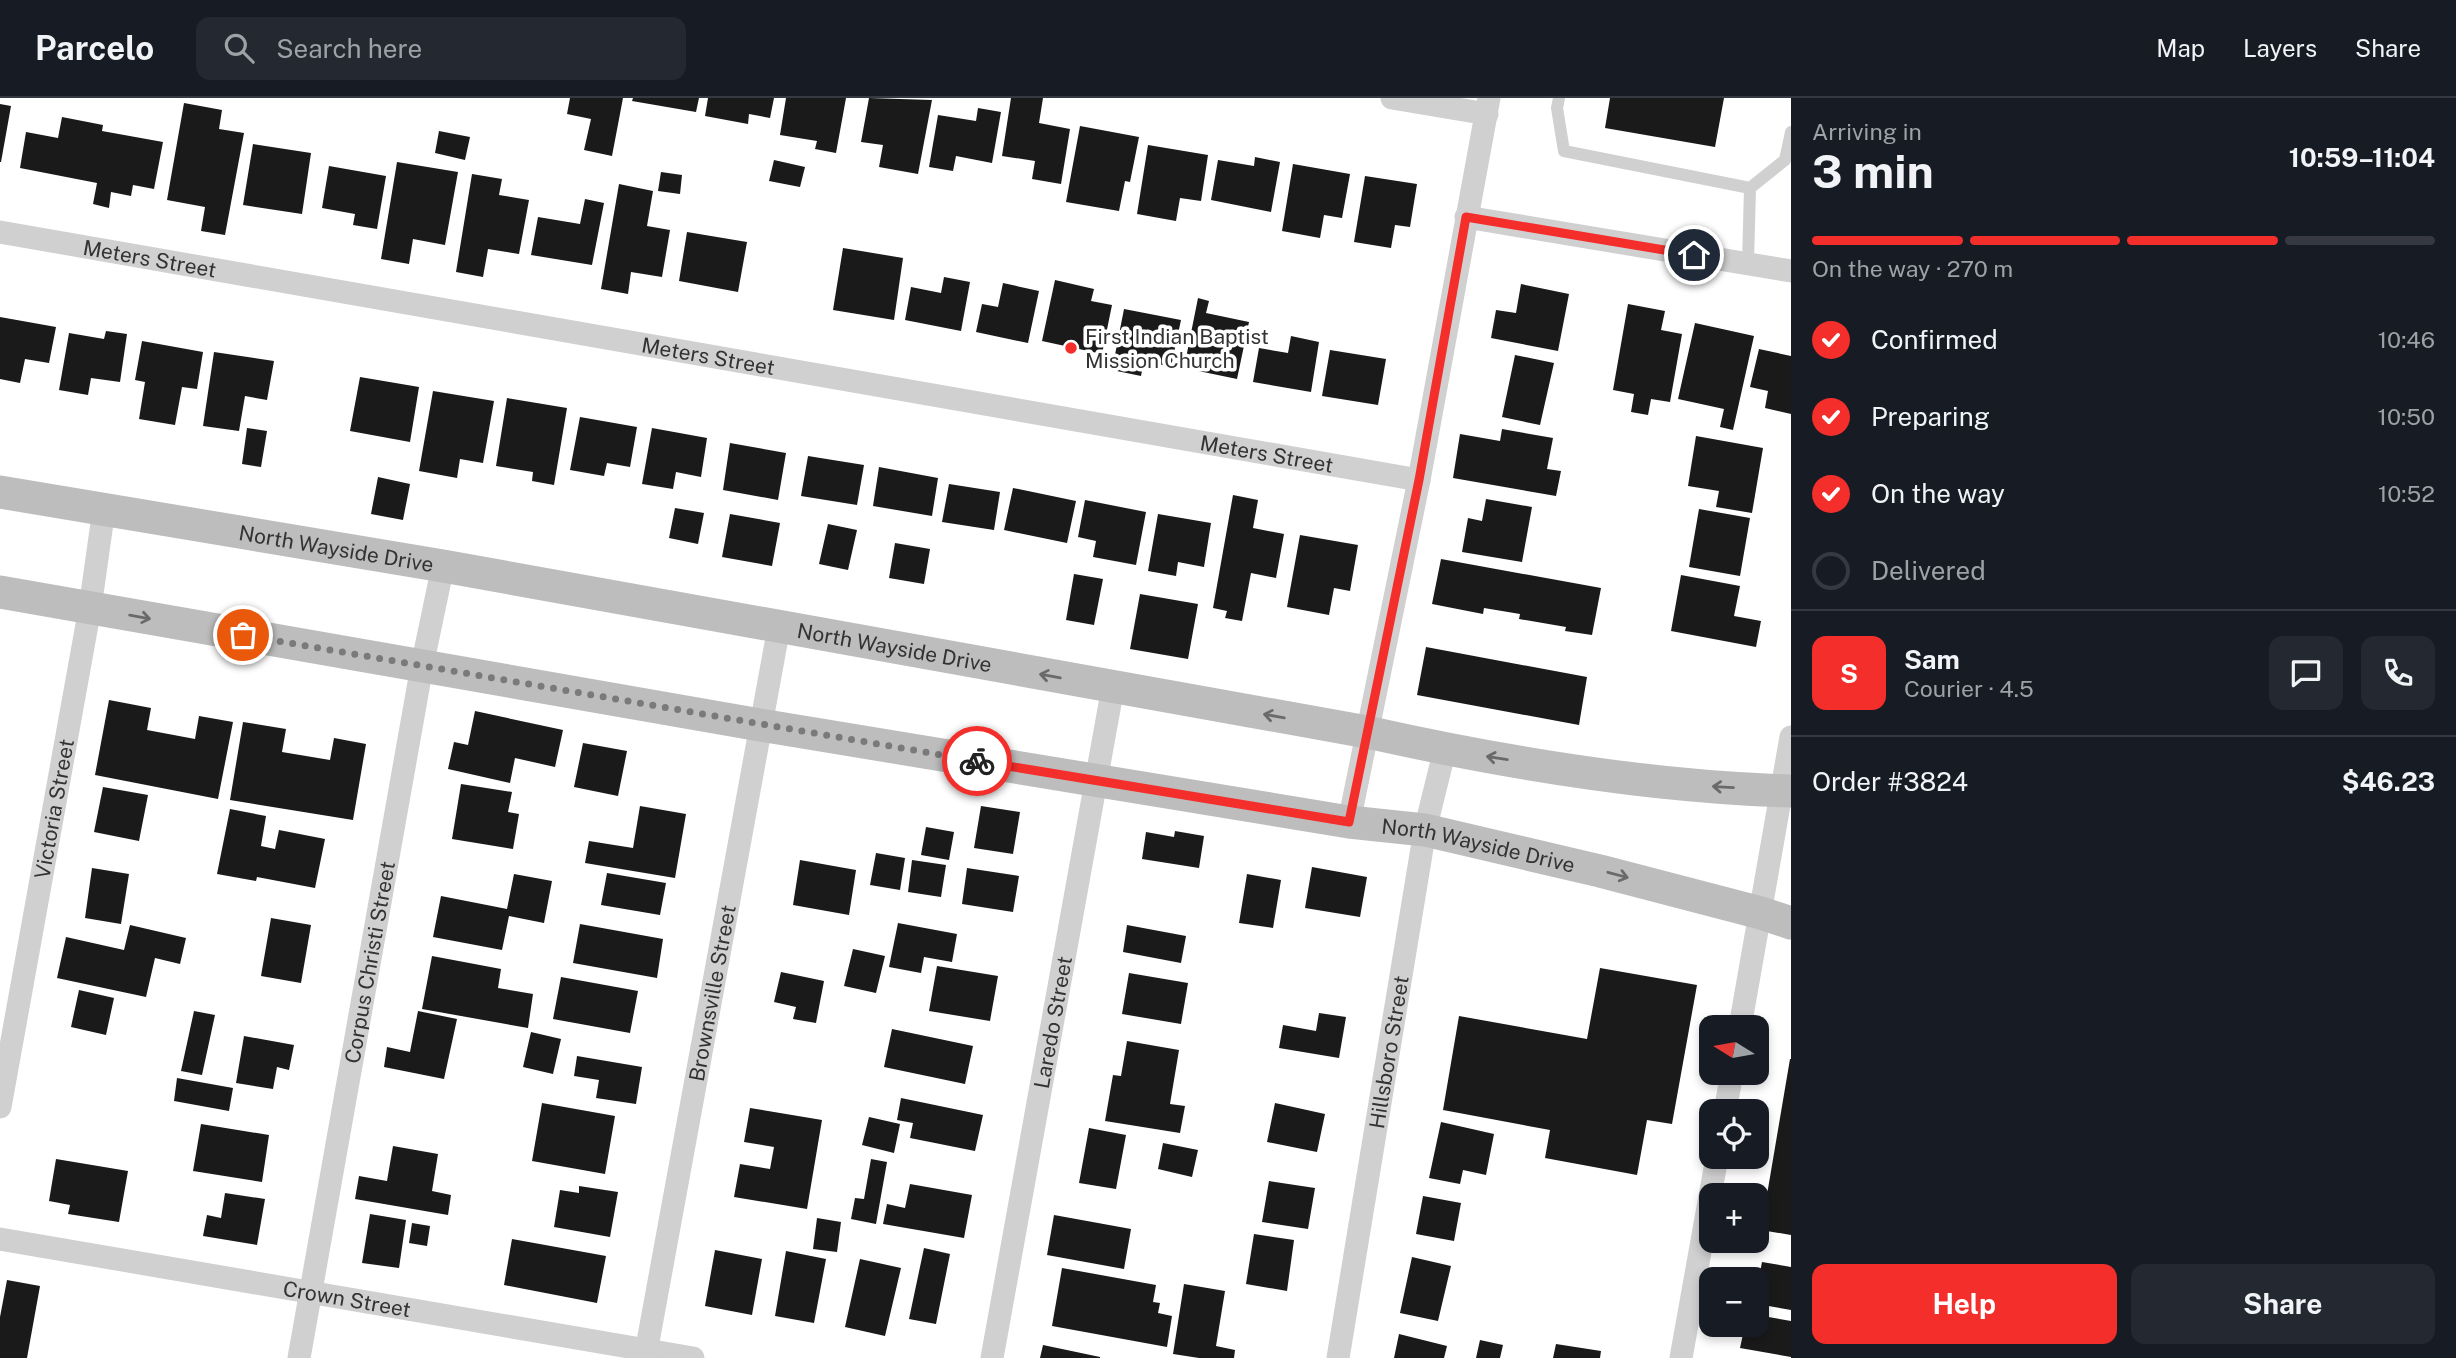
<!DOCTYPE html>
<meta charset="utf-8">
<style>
:root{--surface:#171b24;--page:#242831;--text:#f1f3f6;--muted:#9ea1a6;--line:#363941;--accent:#f42e2b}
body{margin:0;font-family:"Public Sans",sans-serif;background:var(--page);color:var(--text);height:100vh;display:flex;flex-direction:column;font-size:26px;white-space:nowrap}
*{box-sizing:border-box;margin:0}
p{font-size:23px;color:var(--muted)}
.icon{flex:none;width:38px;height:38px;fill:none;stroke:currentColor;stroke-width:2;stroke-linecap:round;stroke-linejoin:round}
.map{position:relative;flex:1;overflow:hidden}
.side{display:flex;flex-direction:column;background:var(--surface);width:665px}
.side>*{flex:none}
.needle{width:46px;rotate:281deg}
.controls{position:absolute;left:1699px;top:917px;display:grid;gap:14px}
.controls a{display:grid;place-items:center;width:70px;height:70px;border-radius:14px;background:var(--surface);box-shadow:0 4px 10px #0003;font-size:35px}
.pin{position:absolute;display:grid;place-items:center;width:60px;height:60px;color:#fff;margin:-30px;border:4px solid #fff;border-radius:50%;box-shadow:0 2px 7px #0007}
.courier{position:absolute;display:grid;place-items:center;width:70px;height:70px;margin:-35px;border:5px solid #f42e2b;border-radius:50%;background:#fff;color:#222;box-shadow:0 2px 9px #0007}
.headline em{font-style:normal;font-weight:700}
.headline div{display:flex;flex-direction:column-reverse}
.headline{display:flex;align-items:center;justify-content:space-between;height:119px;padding:0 21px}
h1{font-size:46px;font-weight:700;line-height:52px}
.bar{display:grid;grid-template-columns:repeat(4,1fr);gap:10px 7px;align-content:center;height:84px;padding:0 21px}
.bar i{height:9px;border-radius:5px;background:var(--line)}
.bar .selected{background:var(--accent)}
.bar p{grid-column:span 4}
.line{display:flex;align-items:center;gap:18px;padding:0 21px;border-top:2px solid var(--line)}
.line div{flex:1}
.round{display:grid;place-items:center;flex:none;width:74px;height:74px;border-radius:14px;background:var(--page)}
ol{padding:0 21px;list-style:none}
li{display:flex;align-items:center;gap:21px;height:77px}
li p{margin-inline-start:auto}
li .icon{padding:7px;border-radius:50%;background:var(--accent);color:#fff;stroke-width:4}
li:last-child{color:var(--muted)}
li i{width:38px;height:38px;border:4px solid var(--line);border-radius:50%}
.action{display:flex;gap:14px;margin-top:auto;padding:14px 21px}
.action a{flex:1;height:80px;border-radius:14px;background:var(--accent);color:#fff;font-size:28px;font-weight:700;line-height:80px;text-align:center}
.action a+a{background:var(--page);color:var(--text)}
header{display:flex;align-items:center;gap:42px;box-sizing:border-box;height:98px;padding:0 35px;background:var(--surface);border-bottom:2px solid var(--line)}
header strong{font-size:33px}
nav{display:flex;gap:38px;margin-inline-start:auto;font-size:24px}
.search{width:490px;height:63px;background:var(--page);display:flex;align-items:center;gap:18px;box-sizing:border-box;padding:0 24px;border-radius:14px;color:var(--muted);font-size:26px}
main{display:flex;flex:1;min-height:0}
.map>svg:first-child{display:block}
.building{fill:#1a1a1a}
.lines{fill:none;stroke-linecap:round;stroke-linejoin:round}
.lane{stroke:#d0d0d0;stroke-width:12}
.street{stroke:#d0d0d0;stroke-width:23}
.secondary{stroke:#bdbdbd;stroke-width:33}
.oneway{stroke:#6a6a6a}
.done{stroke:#7a7a7a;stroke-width:7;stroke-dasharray:0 12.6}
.route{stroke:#f42e2b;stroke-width:9}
.poi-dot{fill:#f42e2b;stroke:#fff;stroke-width:2.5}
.labels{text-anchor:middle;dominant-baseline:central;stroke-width:7;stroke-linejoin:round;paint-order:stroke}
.street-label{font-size:21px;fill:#333;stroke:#fff}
.poi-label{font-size:21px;fill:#333;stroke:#fff;text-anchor:start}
</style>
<header>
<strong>Parcelo</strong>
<div class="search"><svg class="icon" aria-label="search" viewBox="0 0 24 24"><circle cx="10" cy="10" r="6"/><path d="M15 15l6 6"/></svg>Search here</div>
<nav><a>Map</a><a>Layers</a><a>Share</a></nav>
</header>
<main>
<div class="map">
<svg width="1791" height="1260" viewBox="0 0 1791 1260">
<rect width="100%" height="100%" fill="#fff"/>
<path class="building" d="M570,0H623L612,58L584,52L591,21L567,16Z
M633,0H699L696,14L632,3Z
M708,0H774L770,20L749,16L748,26L705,18Z
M786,0H846L836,55L815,51L817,43L780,37Z
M869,0L932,2L918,76L879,69L883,47L861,44Z
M1011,0H1043L1039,25L1070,31L1061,86L1032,81L1035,63L1002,58Z
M1610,0H1724L1715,49L1605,30Z
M184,5L222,12L219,31L244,35L225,137L201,133L205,109L167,102Z
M0,6L11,8L1,64H0Z
M978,10L1001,14L992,65L956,58L953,73L929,69L938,17L976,23Z
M62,19L103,27L102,33L163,44L154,91L133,87L131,98L111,94L109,110L93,106L97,85L20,70L26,34L58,40Z
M1080,28L1139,39L1130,84L1125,83L1119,113L1066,104Z
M439,33L470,39L465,62L435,55Z
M253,46L311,55L302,116L243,107Z
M1148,47L1208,57L1201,103L1180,100L1176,123L1137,116Z
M1255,59L1280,64L1271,114L1211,102L1218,62L1254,68Z
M774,62L805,69L800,89L769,83Z
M397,64L458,74L445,147L413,141L409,166L381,161Z
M1293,66L1350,76L1342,120L1324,117L1320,140L1282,133Z
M329,68L386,78L377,131L353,127L355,116L322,110Z
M661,74L682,77L680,96L658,93Z
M472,76L502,81L499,97L529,102L519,156L488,151L483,179L456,174Z
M1365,78L1417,86L1410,129L1395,127L1391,150L1354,144Z
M619,86L653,93L647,128L670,132L662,179L631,174L628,196L601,191Z
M585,101L604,105L592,167L531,157L538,119L580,126Z
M687,134L747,144L738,194L679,183Z
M843,150L903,160L894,222L833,212Z
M944,179L970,184L961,233L905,222L911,189L941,195Z
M1055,182L1094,191L1091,203L1112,207L1102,256L1042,243Z
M1003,185L1039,193L1028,245L976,234L982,206L998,209Z
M1521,186L1569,196L1558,253L1491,240L1496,212L1516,215Z
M1198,200L1209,203L1206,215L1249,224L1237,281L1184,270Z
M1628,206L1665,213L1661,232L1682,236L1670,304L1651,301L1648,317L1631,314L1634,296L1613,292Z
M1124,211L1181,222L1171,269L1144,263L1141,278L1112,272Z
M0,219L56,229L49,265L25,261L20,285L0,281Z
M1695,225L1754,238L1733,332L1720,329L1724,311L1678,301Z
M106,233L127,236L120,284L91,280L88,297L59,292L69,235L104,241Z
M1291,238L1319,244L1311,294L1253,284L1259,250L1288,255Z
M142,243L203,254L197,291L182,289L175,327L139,321L145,284L135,282Z
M1759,251L1791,258V316L1765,310L1768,293L1750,289Z
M1330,252L1386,261L1378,307L1322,298Z
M214,254L274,263L267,302L245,298L239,333L203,328Z
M1515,257L1554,265L1540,327L1502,319Z
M360,279L419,289L410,344L350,333Z
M433,293L494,303L483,365L460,361L457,380L419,373Z
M507,300L567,310L554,387L532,383L533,374L496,368Z
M580,319L637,329L630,369L607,365L604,378L570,372Z
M247,330L267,333L261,369L242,366Z
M652,330L707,340L701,379L676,374L673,391L642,386Z
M1502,331L1553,340L1547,371L1561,373L1556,398L1453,380L1460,336L1500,343Z
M1696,338L1763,350L1752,415L1716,409L1719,393L1688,388Z
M730,345L786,355L778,402L723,392Z
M808,358L864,367L857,407L801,398Z
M879,369L938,380L932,418L873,408Z
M378,379L410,386L403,422L371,416Z
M949,386L1000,394L994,432L942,424Z
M1013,390L1076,403L1067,445L1004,432Z
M1233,397L1258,402L1253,430L1284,436L1276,480L1251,475L1242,523L1225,520L1227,513L1213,510Z
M1486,401L1532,409L1522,464L1462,454L1468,420L1482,423Z
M1085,402L1146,414L1136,467L1093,459L1096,443L1078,439Z
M675,410L704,415L698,446L669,440Z
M1699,411L1750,420L1740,478L1689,469Z
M730,416L780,425L772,468L722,459Z
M1158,416L1211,425L1204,469L1178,464L1176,478L1148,473Z
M828,426L857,432L848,472L819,466Z
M1300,437L1358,447L1350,493L1334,490L1329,517L1287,509Z
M895,445L930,451L924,486L889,480Z
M1441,461L1601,490L1592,537L1565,533L1566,529L1519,521L1520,516L1484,510L1483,516L1432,506Z
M1074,476L1103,481L1094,527L1066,522Z
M1681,477L1740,488L1734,518L1761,523L1756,549L1671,533Z
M1140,496L1198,506L1188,561L1130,551Z
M1426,549L1587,579L1579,627L1417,597Z
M109,602L151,610L147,632L195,641L199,618L233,624L218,701L95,677Z
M475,613L563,632L555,669L515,660L510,685L448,671L454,644L468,647Z
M243,624L286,631L282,654L330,662L334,640L366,646L353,722L230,702Z
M583,645L627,653L618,698L574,689Z
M461,686L512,694L508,714L519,716L513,751L452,741Z
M103,689L148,697L139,743L94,734Z
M640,708L686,716L675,780L585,765L589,743L633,750Z
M981,708L1020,714L1013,756L974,750Z
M230,711L266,718L261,748L275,751L279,732L325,741L315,790L257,779L256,783L217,776Z
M926,729L954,734L949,762L921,757Z
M1175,733L1204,738L1199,770L1142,761L1146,734L1174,739Z
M876,755L905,760L900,792L870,787Z
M800,762L856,772L849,817L793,807Z
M912,762L946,767L941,799L908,794Z
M1312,769L1367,779L1360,819L1305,810Z
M92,770L129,776L121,826L85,820Z
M967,770L1019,778L1013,814L962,806Z
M607,775L666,785L660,817L601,807Z
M514,776L552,783L544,825L509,818L502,852L433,839L441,798L507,811Z
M1247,776L1281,782L1273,830L1239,825Z
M271,820L311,827L301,885L261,878Z
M898,825L957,836L952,864L924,859L921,875L889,869Z
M580,826L663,841L657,880L573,865Z
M130,827L186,840L180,866L155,860L146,899L57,880L66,839L124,852Z
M1127,827L1186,838L1181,865L1123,854Z
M853,851L885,858L876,895L844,888Z
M432,858L501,871L498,890L533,896L528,930L422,911Z
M937,868L998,878L990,923L929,913Z
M1600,870L1697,887L1672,1026L1647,1022L1637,1077L1545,1060L1550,1032L1443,1012L1459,918L1587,941Z
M781,874L824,883L816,925L793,921L796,909L774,904Z
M1129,875L1188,885L1181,926L1122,916Z
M561,879L638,893L630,935L553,921Z
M79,892L114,900L106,937L71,929Z
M194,913L215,917L202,977L181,973Z
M418,913L457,921L444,981L384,969L387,949L410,954Z
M1319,915L1346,919L1339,960L1279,950L1283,927L1316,933Z
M892,931L973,948L965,986L884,969Z
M531,934L561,941L553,976L523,969Z
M244,938L294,947L289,972L277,969L273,991L236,985Z
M1127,943L1179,952L1170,1006L1185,1008L1180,1035L1105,1023L1113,977L1121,978Z
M577,958L642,969L636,1006L596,1000L599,982L574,978Z
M1790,961H1791V1137L1761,1132Z
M177,980L233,990L229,1013L174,1003Z
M901,1000L983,1017L975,1053L910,1040L913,1025L897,1022Z
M542,1005L615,1018L605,1076L532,1063Z
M1275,1005L1325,1016L1317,1054L1267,1044Z
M750,1010L822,1022L807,1111L734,1099L740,1066L770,1071L774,1049L744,1044Z
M869,1019L900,1026L894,1055L862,1047Z
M1441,1024L1494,1036L1486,1077L1463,1072L1460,1086L1429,1080Z
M201,1026L269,1037L262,1084L193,1073Z
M1089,1030L1126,1037L1116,1091L1079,1085Z
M1163,1045L1198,1052L1192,1079L1158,1071Z
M393,1048L438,1056L432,1093L451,1097L448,1117L355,1101L359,1078L387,1083Z
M56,1061L128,1073L119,1124L68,1116L70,1107L49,1103Z
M871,1061L887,1064L876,1126L851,1121L855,1100L864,1101Z
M1269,1083L1315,1090L1308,1131L1262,1124Z
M910,1086L972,1097L964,1140L883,1126L887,1106L905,1110Z
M579,1088L618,1094L610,1139L554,1129L560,1092L579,1095Z
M225,1095L265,1101L257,1147L203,1138L207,1117L221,1120Z
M1423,1098L1461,1105L1454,1143L1416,1136Z
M370,1116L406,1122L399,1170L362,1165Z
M1054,1117L1131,1131L1124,1171L1047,1157Z
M817,1120L841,1124L837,1154L813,1151Z
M412,1125L430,1128L427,1148L409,1145Z
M1254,1136L1294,1142L1287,1193L1246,1186Z
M512,1141L606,1158L597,1205L504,1187Z
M924,1150L950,1156L936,1226L909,1221Z
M715,1152L762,1161L752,1217L705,1208Z
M786,1153L826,1161L814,1225L775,1218Z
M1412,1159L1451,1168L1438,1223L1400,1215Z
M860,1161L901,1170L885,1238L845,1229Z
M1762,1164L1791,1169V1212L1757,1206V1190Z
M1062,1170L1156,1187L1153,1204L1160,1205L1158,1215L1172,1218L1167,1249L1052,1228Z
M7,1182L40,1188L27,1260H0V1219Z
M1184,1186L1225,1193L1216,1248L1235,1252L1234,1260H1199L1173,1256Z
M1757,1217L1791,1223V1259L1740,1250L1745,1227H1757Z
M1399,1236L1447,1248L1444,1260H1394Z
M1480,1242L1503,1247L1500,1260H1476Z
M1556,1246L1601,1253L1600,1260H1553Z
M1043,1247L1100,1259V1260H1040Z"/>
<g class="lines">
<path class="lane" d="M1559,0L1557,10L1564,53L1750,90L1785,62L1791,34
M1748,165L1750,90"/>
<g class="street">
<path d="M1392,0L1487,16"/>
<path d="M1466,119L1791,173"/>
<path id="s1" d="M0,134L1419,382"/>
<path d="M1349,724L1419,382L1489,0"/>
<path d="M1740,929L1791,639"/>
<path id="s2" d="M0,1009L90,510L104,411"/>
<path d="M1725,1013L1732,975"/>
<path id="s3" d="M0,1141L693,1260"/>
<path id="s4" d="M299,1260L422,568L443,468"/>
<path id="s5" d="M645,1260L779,529"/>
<path id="s6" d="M992,1260L1113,589"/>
<path id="s7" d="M1338,1260L1425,732L1445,651"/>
<path d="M1681,1260L1717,1059"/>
</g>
<g class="secondary">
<path id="s8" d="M0,394L443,468L1367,634C1506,665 1649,689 1791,693"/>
<path id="s9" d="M0,494L760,627L1349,724L1425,732L1600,773L1761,815L1791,825"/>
</g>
</g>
<defs><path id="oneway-shaft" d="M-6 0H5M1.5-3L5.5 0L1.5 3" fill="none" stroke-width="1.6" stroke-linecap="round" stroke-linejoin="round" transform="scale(1.75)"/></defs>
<g class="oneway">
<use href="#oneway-shaft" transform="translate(140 519) rotate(10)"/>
<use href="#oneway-shaft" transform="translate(1050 578) rotate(-170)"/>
<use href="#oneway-shaft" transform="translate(1274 618) rotate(-170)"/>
<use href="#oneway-shaft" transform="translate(1497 660) rotate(-171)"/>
<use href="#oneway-shaft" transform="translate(1723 689) rotate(-177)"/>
<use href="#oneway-shaft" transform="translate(1618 777) rotate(15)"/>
</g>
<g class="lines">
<path class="done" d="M243,537L977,663"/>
<path class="route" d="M977,663L1349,724L1419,382L1466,119L1694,157"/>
</g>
<circle class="poi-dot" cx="1071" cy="250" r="7"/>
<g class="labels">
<g class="street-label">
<text stroke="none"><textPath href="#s1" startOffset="152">Meters Street</textPath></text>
<text stroke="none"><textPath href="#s1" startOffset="719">Meters Street</textPath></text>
<text stroke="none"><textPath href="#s1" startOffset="1286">Meters Street</textPath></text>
<text stroke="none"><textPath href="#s8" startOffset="341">North Wayside Drive</textPath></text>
<text stroke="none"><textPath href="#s8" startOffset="908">North Wayside Drive</textPath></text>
<text stroke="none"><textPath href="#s2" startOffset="303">Victoria Street</textPath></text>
<text stroke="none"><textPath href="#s9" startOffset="1500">North Wayside Drive</textPath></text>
<text stroke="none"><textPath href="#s4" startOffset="402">Corpus Christi Street</textPath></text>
<text stroke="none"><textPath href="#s5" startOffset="371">Brownsville Street</textPath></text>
<text stroke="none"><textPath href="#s6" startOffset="341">Laredo Street</textPath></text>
<text stroke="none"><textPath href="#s7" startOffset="310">Hillsboro Street</textPath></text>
<text stroke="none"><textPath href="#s3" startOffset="352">Crown Street</textPath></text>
</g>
<g class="poi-label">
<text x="1085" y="238">First Indian Baptist<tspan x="1085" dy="24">Mission Church</tspan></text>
</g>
</g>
</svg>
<div class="controls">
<a><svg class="needle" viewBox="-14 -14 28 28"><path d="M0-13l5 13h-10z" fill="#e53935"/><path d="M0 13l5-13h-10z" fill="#9ea1a6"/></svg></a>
<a><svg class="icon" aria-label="locate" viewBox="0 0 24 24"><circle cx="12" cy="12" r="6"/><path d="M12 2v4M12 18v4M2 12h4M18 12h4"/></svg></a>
<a>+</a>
<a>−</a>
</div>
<div class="pin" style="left:243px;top:537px;background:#ea580c"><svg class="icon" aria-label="bag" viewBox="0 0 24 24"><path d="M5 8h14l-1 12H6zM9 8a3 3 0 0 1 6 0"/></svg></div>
<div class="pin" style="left:1694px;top:157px;background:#1f2937"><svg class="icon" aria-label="home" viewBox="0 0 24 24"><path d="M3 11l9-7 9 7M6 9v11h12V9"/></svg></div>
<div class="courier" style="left:977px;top:663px"><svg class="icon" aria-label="bike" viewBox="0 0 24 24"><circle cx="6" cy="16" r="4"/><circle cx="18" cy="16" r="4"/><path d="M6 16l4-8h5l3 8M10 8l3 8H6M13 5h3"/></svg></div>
</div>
<section class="side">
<div class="headline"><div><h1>3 min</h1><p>Arriving in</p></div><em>10:59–11:04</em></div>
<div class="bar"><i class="selected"></i><i class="selected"></i><i class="selected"></i><i></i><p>On the way · 270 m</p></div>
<ol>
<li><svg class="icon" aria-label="check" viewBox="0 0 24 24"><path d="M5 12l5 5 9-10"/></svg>Confirmed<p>10:46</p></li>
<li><svg class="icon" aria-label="check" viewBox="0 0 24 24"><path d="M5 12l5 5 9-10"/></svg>Preparing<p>10:50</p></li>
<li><svg class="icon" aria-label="check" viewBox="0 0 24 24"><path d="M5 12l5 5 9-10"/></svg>On the way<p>10:52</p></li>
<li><i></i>Delivered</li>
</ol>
<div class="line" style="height:126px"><b class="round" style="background:var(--accent);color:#fff">S</b><div><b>Sam</b><p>Courier · 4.5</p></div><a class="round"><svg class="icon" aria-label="chat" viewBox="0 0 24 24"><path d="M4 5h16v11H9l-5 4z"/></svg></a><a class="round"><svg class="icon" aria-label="phone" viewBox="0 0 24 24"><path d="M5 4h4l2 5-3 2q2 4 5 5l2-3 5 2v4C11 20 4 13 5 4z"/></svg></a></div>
<div class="line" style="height:91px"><div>Order #3824</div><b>$46.23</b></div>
<div class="action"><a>Help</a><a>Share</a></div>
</section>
</main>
